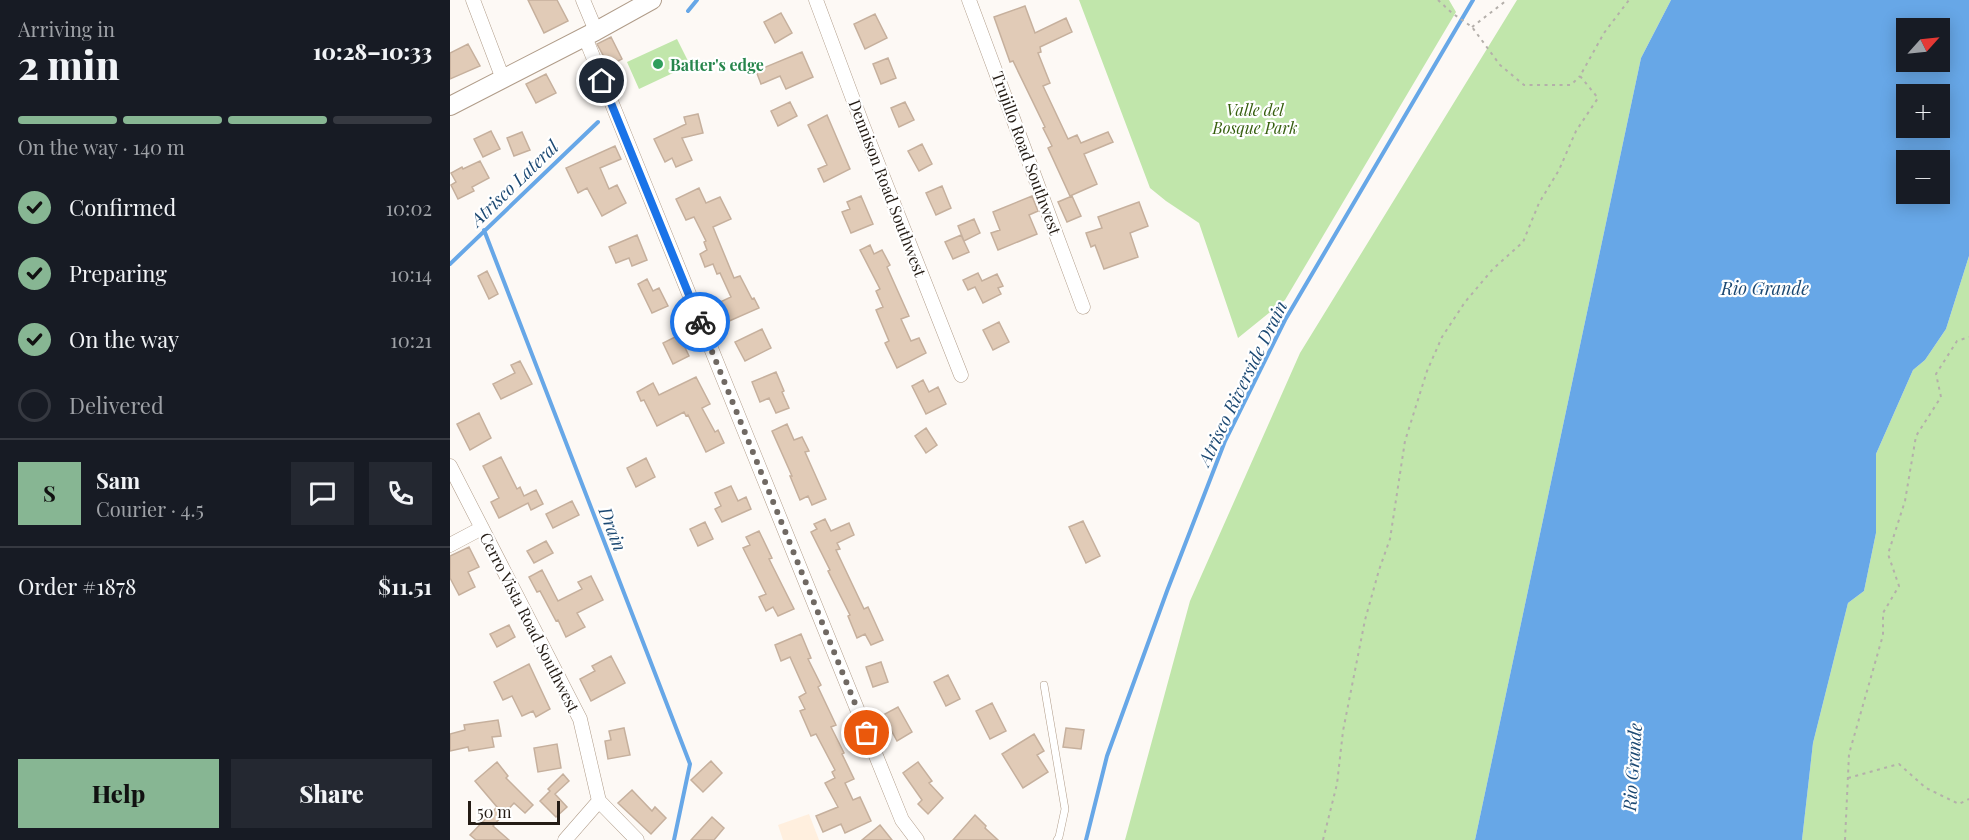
<!DOCTYPE html>
<meta charset="utf-8">
<style>
:root{--surface:#171b24;--page:#242831;--text:#f1f3f6;--muted:#9ea1a6;--line:#363941;--accent:#87b693}
body{margin:0;font-family:"Playfair Display",serif;background:var(--page);color:var(--text);height:100vh;display:flex;flex-direction:column;font-size:22px;white-space:nowrap}
*{box-sizing:border-box;margin:0}
p{font-size:20px;color:var(--muted)}
.icon{flex:none;width:33px;height:33px;fill:none;stroke:currentColor;stroke-width:2;stroke-linecap:round;stroke-linejoin:round}
.map{position:relative;flex:1;overflow:hidden}
.side{display:flex;flex-direction:column;background:var(--surface);width:450px}
.side>*{flex:none}
.needle{width:39px;rotate:63deg}
.tools{position:absolute;left:1446px;top:18px;display:grid;gap:12px}
.tools a{display:grid;place-items:center;width:54px;height:54px;border-radius:0px;background:var(--surface);box-shadow:0 3px 15px #0003;font-size:30px}
.scale{position:absolute;left:18px;bottom:15px;width:92px;box-sizing:border-box;padding-left:6px;border:3px solid #241c15;border-top:0;font-size:16px;line-height:21px;white-space:nowrap;color:#241c15;-webkit-text-stroke:4px #fff;paint-order:stroke}
.pin{position:absolute;display:grid;place-items:center;width:51px;height:51px;color:#fff;margin:-26px;border:3px solid #fff;border-radius:50%;box-shadow:0 2px 6px #0007}
.courier{position:absolute;display:grid;place-items:center;width:60px;height:60px;margin:-30px;border:4px solid #1a73e8;border-radius:50%;background:#fff;color:#222;box-shadow:0 2px 8px #0007}
.summary em{font-style:normal;font-weight:800}
.summary div{display:flex;flex-direction:column-reverse}
.summary{display:flex;align-items:center;justify-content:space-between;height:102px;padding:0 18px}
h1{font-size:39px;font-weight:800;line-height:45px}
.bar{display:grid;grid-template-columns:repeat(4,1fr);gap:9px 6px;align-content:center;height:72px;padding:0 18px}
.bar i{height:8px;border-radius:4px;background:var(--line)}
.bar .current{background:var(--accent)}
.bar p{grid-column:span 4}
.line{display:flex;align-items:center;gap:15px;padding:0 18px;border-top:2px solid var(--line)}
.line div{flex:1}
.round{display:grid;place-items:center;flex:none;width:63px;height:63px;border-radius:0px;background:var(--page)}
ol{padding:0 18px;list-style:none}
li{display:flex;align-items:center;gap:18px;height:66px}
li p{margin-inline-start:auto}
li .icon{padding:6px;border-radius:50%;background:var(--accent);color:#111;stroke-width:4}
li:last-child{color:var(--muted)}
li i{width:33px;height:33px;border:3px solid var(--line);border-radius:50%}
.primary-button{display:flex;gap:12px;margin-top:auto;padding:12px 18px}
.primary-button a{flex:1;height:69px;border-radius:0px;background:var(--accent);color:#111;font-size:24px;font-weight:800;line-height:69px;text-align:center}
.primary-button a+a{background:var(--page);color:var(--text)}
main{display:flex;flex:1;min-height:0}
.map>svg:first-child{display:block}
.built{fill:#ffefde}
.green{fill:#c1e6ab}
.water{fill:#67a7e7;fill-rule:evenodd}
.lines{fill:none;stroke-linecap:round;stroke-linejoin:round}
.stream{stroke:#67a7e7;stroke-width:4}
.building{fill:#e1cbb7;stroke:#c6b09d;stroke-width:1.5}
.lane-casing{stroke:#b09c89;stroke-width:8}
.street-casing{stroke:#b09c89;stroke-width:15}
.secondary-casing{stroke:#b09c89;stroke-width:20}
.path{stroke:#b4afaa;stroke-width:2;stroke-dasharray:3 4.5;stroke-linecap:butt}
.lane{stroke:#fff;stroke-width:7}
.street{stroke:#fff;stroke-width:14}
.secondary{stroke:#fff;stroke-width:18}
.done{stroke:#706963;stroke-width:6;stroke-dasharray:0 10.8}
.route{stroke:#1a73e8;stroke-width:8}
.leisure-dot{fill:#2e9e5b;stroke:#fff;stroke-width:2}
.labels{text-anchor:middle;dominant-baseline:central;stroke-width:4.5;stroke-linejoin:round;paint-order:stroke}
.leisure-label{font-size:16px;font-weight:bold;fill:#27864d;stroke:#fff;text-anchor:start}
.park-label{font-size:16px;font-style:italic;fill:#355e0d;stroke:#fff}
.street-label{font-size:16px;fill:#241c15;stroke:#fff}
.water-label{font-size:18px;font-style:italic;fill:#1c4973;stroke:#fff}
</style>
<main>
<section class="side">
<div class="summary"><div><h1>2 min</h1><p>Arriving in</p></div><em>10:28–10:33</em></div>
<div class="bar"><i class="current"></i><i class="current"></i><i class="current"></i><i></i><p>On the way · 140 m</p></div>
<ol>
<li><svg class="icon" aria-label="check" viewBox="0 0 24 24"><path d="M5 12l5 5 9-10"/></svg>Confirmed<p>10:02</p></li>
<li><svg class="icon" aria-label="check" viewBox="0 0 24 24"><path d="M5 12l5 5 9-10"/></svg>Preparing<p>10:14</p></li>
<li><svg class="icon" aria-label="check" viewBox="0 0 24 24"><path d="M5 12l5 5 9-10"/></svg>On the way<p>10:21</p></li>
<li><i></i>Delivered</li>
</ol>
<div class="line" style="height:108px"><b class="round" style="background:var(--accent);color:#111">S</b><div><b>Sam</b><p>Courier · 4.5</p></div><a class="round"><svg class="icon" aria-label="chat" viewBox="0 0 24 24"><path d="M4 5h16v11H9l-5 4z"/></svg></a><a class="round"><svg class="icon" aria-label="phone" viewBox="0 0 24 24"><path d="M5 4h4l2 5-3 2q2 4 5 5l2-3 5 2v4C11 20 4 13 5 4z"/></svg></a></div>
<div class="line" style="height:78px"><div>Order #1878</div><b>$11.51</b></div>
<div class="primary-button"><a>Help</a><a>Share</a></div>
</section>
<div class="map">
<svg width="1519" height="840" viewBox="0 0 1519 840">
<rect width="100%" height="100%" fill="#fdf9f5"/>
<path class="built" d="M359,814L369,840H333L328,825Z"/>
<path class="green" d="M629,0H999L1006,12L835,300L788,338L749,223L716,201L700,188Z
M1067,0H1221L1191,58L1025,840H675L740,601L850,353Z
M227,39L240,65L189,89L177,62Z
M1519,256V840H1352L1363,743L1398,603L1414,591L1426,533V454L1463,370L1475,360L1496,329Z"/>
<path class="water" d="M1221,0H1519V256L1496,329L1475,360L1463,370L1426,454V533L1414,591L1398,603L1363,743L1352,840H1025L1191,58ZM1456,28H1490V62H1456ZM1456,94H1490V128H1456ZM1456,160H1490V194H1456Z"/>
<g class="lines">
<path class="stream" d="M238,11L247,0
M34,230L240,764L224,840
M0,264L148,122
M636,840L657,756L717,591L775,441L835,320L1023,0"/>
</g>
<path class="building" d="M78,0H107L118,21L94,33Z
M575,6L585,33L616,18L622,32L590,47L591,52L588,53L600,83L593,86L618,139L627,135L631,143L658,132L663,142L634,154L647,184L620,196L598,148L602,146L593,128L595,127L563,61L560,62L544,17Z
M331,13L342,33L325,43L314,22Z
M425,14L437,38L415,49L404,24Z
M161,37L172,59L159,66L147,44Z
M18,44L30,66L0,79V53Z
M352,52L363,77L336,89L330,76L311,84L306,71Z
M438,58L446,78L431,84L423,64Z
M96,74L106,93L86,103L76,84Z
M340,102L347,116L328,126L321,111Z
M455,102L464,120L449,127L441,108Z
M248,114L253,133L232,138L242,160L226,167L222,158L215,162L204,139L236,124L234,117Z
M377,115L400,169L374,182L368,169L377,165L358,125Z
M41,131L50,149L33,157L24,139Z
M72,132L80,150L64,156L57,138Z
M472,144L482,164L469,171L458,151Z
M165,146L171,159L150,168L159,189L167,185L176,203L152,216L137,188L128,193L116,168Z
M30,161L39,178L22,187L24,191L8,199L1,185L6,182L1,173L12,167L13,169Z
M492,186L501,208L486,215L476,193Z
M249,188L256,203L270,197L281,219L263,227L284,278L290,276L302,299L304,298L309,308L277,322L268,303L281,297L270,273L267,274L263,264L255,267L250,254L257,250L254,242L256,241L244,217L236,220L226,199Z
M411,196L423,224L401,233L392,212L400,209L397,202Z
M582,196L588,211L579,215L587,234L548,250L541,233L550,230L543,212Z
M622,196L631,216L617,222L608,202Z
M689,202L698,226L680,233L688,257L654,269L645,245L641,247L636,233L652,228L648,217Z
M524,219L530,233L514,241L508,226Z
M187,235L197,260L182,266L179,258L166,263L159,247Z
M511,235L519,252L503,259L495,242Z
M420,245L424,254L432,250L440,265L437,267L459,316L451,319L461,341L469,338L476,353L447,368L435,343L439,341L426,310L433,307L426,291L430,289L410,250Z
M37,271L48,294L39,299L28,276Z
M528,273L532,281L547,274L553,286L548,288L551,294L533,303L525,287L518,290L513,280Z
M197,279L203,291L209,288L218,306L202,313L188,284Z
M549,322L559,342L543,350L533,330Z
M312,329L321,348L295,361L285,342Z
M229,335L239,356L223,364L213,343Z
M70,361L82,384L51,399L43,384L65,373L61,365Z
M326,372L334,391L332,392L339,408L326,413L319,398L310,402L302,382Z
M246,377L260,404L252,408L265,432L268,430L274,443L256,452L238,415L236,416L234,412L207,426L194,400L191,401L187,392L203,383L209,395Z
M473,380L479,392L488,387L496,404L476,414L462,386Z
M29,413L41,438L20,450L7,424Z
M337,424L344,440L352,437L359,451L355,452L376,499L362,505L358,496L350,500L340,476H342L322,431Z
M476,428L487,445L476,453L465,436Z
M51,457L67,489L70,487L74,496L86,490L93,504L81,510L78,503L49,518L41,502L49,498L33,466Z
M196,458L205,477L186,487L177,468Z
M281,486L288,501L296,497L301,509L272,522L265,509L271,506L265,493Z
M122,501L129,515L103,528L96,514Z
M375,519L381,531L399,523L404,535L387,543L390,549L386,550L414,609L418,607L433,640L421,645L415,634L407,638L398,616L400,615L378,571L380,570L361,532L367,529L364,524Z
M633,521L650,556L636,563L619,527Z
M255,522L263,539L248,546L240,529Z
M309,531L322,558L319,559L344,609L328,616L323,607L316,611L309,597L316,594L293,548L300,545L296,537Z
M96,541L103,553L84,563L77,551Z
M19,547L29,567L18,572L25,587L9,595L0,578V556Z
M92,570L108,601L132,589L128,582L141,576L153,600L127,613L135,627L116,637L108,620L106,621L90,591L87,592L79,577Z
M59,625L65,637L47,647L40,634Z
M351,634L361,658L358,659L371,685L368,687L386,725L381,727L394,753L392,754L404,779L395,783L403,800L410,797L421,821L395,833L391,824L373,832L366,816L388,807L375,783L385,778L382,772L385,770L366,734L361,736L350,711L355,709L349,697L356,693L340,657L331,661L325,645Z
M161,656L175,683L141,701L130,679L145,671L142,666Z
M431,662L438,682L423,687L416,667Z
M79,664L100,709L86,717L83,711L72,716L62,696L53,700L44,682Z
M498,675L510,699L496,706L484,682Z
M542,703L556,731L540,739L526,711Z
M448,707L462,732L447,741L433,715Z
M48,720L51,736L42,737L44,747L19,751L18,747L0,751V734L15,730L14,725Z
M174,728L180,755L158,759L155,741L161,740L159,731Z
M616,728L634,730L631,749L613,747Z
M584,734L594,751L587,755L598,772L573,788L552,754Z
M107,744L111,768L88,772L84,748Z
M261,761L272,773L253,792L241,780Z
M47,762L58,776L56,778L83,805L75,813L64,803L43,826L59,840H26L20,835L47,807L25,781Z
M468,762L482,781L479,783L493,798L478,814L468,804L472,800L453,773Z
M113,774L119,781L105,794L117,807L106,817L90,801L100,791L98,789Z
M182,790L202,811L205,807L216,818L201,834L168,803Z
M525,815L536,826L535,828L548,840H503Z
M262,817L274,828L264,840H241Z
M430,825L442,840H412Z"/>
<g class="lines">
<g class="lane-casing">
<path id="lane" d="M594,685L615,809L609,837L607,840"/>
</g>
<g class="street-casing">
<path id="street" d="M23,0L53,79
M133,0L146,31
M366,0L413,126L511,375
M519,0L633,307
M135,37L452,820L467,840
M0,466L130,719L149,801L187,840
M0,545L32,528
M115,840L149,801"/>
</g>
<g class="secondary-casing">
<path id="secondary" d="M0,106L146,31L202,0"/>
</g>
<path class="path" d="M988,0L1002,13L1022,27L1050,65L1074,85H1121L1130,76
M1022,27L1057,0
M1398,778L1449,764L1476,788L1509,804L1519,799
M873,840L887,784L893,731L915,620L929,570L940,539L955,441L977,371L992,337L1015,302L1043,269L1073,242L1089,203L1109,170L1126,131L1148,98L1130,76L1154,33L1179,0
M1395,840L1399,754L1433,635V613L1449,586L1438,554L1455,501L1466,436L1491,397L1486,374L1507,341L1519,337"/>
<use href="#lane" class="lane"/>
<use href="#street" class="street"/>
<use href="#secondary" class="secondary"/>
</g>
<g class="lines">
<path class="done" d="M250,322L417,733"/>
<path class="route" d="M152,81L250,322"/>
</g>
<circle class="leisure-dot" cx="208" cy="64" r="6"/>
<g class="labels">
<g class="leisure-label">
<text x="220" y="64">Batter's edge</text>
</g>
<g class="park-label">
<text x="805" y="109">Valle del<tspan x="805" dy="18">Bosque Park</tspan></text>
</g>
<g class="street-label">
<text transform="translate(577 153) rotate(70)">Trujillo Road Southwest</text>
<text transform="translate(438 188) rotate(69)">Dennison Road Southwest</text>
<text transform="translate(80 622) rotate(63)">Cerro Vista Road Southwest</text>
</g>
<g class="water-label">
<text transform="translate(64 183) rotate(-44)">Atrisco Lateral</text>
<text x="1315" y="288">Rio Grande</text>
<text transform="translate(792 383) rotate(-64)">Atrisco Riverside Drain</text>
<text transform="translate(163 529) rotate(69)">Drain</text>
<text transform="translate(1182 767) rotate(-86)">Rio Grande</text>
</g>
</g>
</svg>
<div class="tools">
<a><svg class="needle" viewBox="-14 -14 28 28"><path d="M0-13l5 13h-10z" fill="#e53935"/><path d="M0 13l5-13h-10z" fill="#9ea1a6"/></svg></a>
<a>+</a>
<a>−</a>
</div>
<div class="scale">50 m</div>
<div class="pin" style="left:417px;top:733px;background:#ea580c"><svg class="icon" aria-label="bag" viewBox="0 0 24 24"><path d="M5 8h14l-1 12H6zM9 8a3 3 0 0 1 6 0"/></svg></div>
<div class="pin" style="left:152px;top:81px;background:#1f2937"><svg class="icon" aria-label="home" viewBox="0 0 24 24"><path d="M3 11l9-7 9 7M6 9v11h12V9"/></svg></div>
<div class="courier" style="left:250px;top:322px"><svg class="icon" aria-label="bike" viewBox="0 0 24 24"><circle cx="6" cy="16" r="4"/><circle cx="18" cy="16" r="4"/><path d="M6 16l4-8h5l3 8M10 8l3 8H6M13 5h3"/></svg></div>
</div>
</main>
